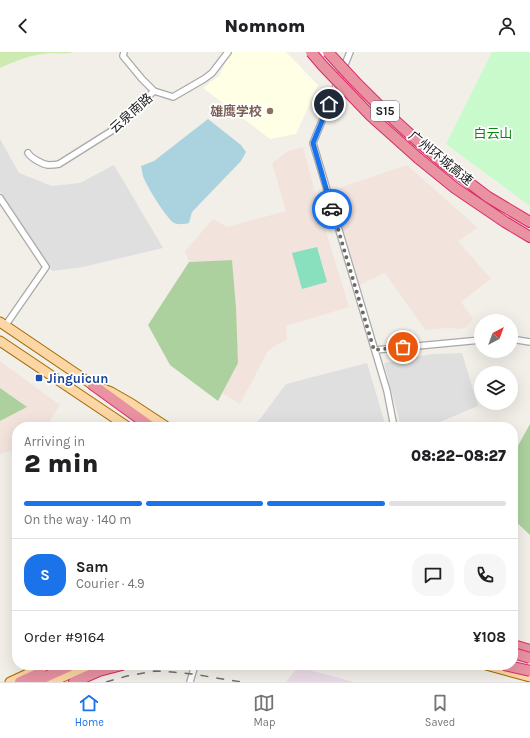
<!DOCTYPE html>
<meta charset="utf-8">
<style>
:root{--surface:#fff;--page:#f6f6f6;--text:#202124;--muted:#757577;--line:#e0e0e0;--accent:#1a73e8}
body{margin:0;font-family:Karla,"Noto Sans SC",sans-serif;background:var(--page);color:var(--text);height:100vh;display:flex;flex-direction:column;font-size:15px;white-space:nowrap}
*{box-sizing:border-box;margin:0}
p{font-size:13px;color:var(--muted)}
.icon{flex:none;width:22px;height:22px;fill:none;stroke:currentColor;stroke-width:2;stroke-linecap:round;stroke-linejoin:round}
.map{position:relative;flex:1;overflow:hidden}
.panel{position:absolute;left:12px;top:370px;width:506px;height:248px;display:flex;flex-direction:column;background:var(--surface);border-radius:16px;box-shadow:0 4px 16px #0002}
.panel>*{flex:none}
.needle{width:26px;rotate:41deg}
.fabs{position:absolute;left:474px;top:262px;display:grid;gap:8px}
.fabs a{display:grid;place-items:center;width:44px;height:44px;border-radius:50%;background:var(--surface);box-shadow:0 4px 16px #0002;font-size:20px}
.pin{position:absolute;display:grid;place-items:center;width:34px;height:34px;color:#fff;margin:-17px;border:2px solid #fff;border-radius:50%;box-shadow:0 1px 4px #0007}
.courier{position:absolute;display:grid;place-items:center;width:40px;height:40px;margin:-20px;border:3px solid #1a73e8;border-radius:50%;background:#fff;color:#222;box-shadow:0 1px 5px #0007}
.summary em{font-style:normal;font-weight:800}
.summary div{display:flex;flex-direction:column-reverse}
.summary{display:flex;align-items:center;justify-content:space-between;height:68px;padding:0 12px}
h1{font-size:26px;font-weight:800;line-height:30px}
.bar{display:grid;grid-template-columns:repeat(4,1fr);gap:6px 4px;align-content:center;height:48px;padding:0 12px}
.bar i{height:5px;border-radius:3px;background:var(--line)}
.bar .active{background:var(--accent)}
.bar p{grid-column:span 4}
.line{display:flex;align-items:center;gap:10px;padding:0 12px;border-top:1px solid var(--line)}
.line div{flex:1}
.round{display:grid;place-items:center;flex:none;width:42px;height:42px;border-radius:16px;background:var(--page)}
header{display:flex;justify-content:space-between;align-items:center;height:52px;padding:0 12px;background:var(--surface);font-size:18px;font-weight:800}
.tab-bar{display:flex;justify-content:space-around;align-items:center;height:56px;border-top:1px solid var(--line);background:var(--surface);font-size:11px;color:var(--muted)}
.tab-bar a{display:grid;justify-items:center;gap:2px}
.tab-bar .active{color:var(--accent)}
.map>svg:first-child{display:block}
.residential{fill:#e0dfdf}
.industrial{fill:#ebdbe8}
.education{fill:#ffffe5}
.military{fill:#f3e3dd}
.grass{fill:#cdebb0}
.forest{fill:#add19e}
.park{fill:#c8facc}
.pitch{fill:#88e0be}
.water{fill:#aad3df}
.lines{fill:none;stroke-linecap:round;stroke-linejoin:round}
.street-casing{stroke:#a9a9a9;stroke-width:8}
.primary-casing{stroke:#a06b00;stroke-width:11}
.highway-casing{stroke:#dc2a67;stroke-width:12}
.street{stroke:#fff;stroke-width:5.5}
.primary{stroke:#fcd6a4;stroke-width:9}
.highway{stroke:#e892a2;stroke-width:10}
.rail{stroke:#707070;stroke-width:1.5;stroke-dasharray:8 8;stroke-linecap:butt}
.highway-bridge-casing{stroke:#dc2a67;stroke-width:12;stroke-linecap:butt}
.highway-bridge{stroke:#e892a2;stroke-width:10}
.done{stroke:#6b6a68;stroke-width:4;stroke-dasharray:0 7.2}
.route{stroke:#1a73e8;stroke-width:5}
.education-dot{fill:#8d6e63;stroke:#fff;stroke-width:1.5}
.transit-dot{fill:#1a4fb4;stroke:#fff;stroke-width:1.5}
.labels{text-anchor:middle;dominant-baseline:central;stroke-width:3.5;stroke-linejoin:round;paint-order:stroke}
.shield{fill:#fff;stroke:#646464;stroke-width:1}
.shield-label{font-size:12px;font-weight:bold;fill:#222}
.education-label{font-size:13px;font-weight:bold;fill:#785e54;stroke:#fff;text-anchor:end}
.street-label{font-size:13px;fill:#222;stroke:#fff}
.park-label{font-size:13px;fill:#0c8416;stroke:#fff}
.transit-label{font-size:13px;font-weight:bold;fill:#164399;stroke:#fff;text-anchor:start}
</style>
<header><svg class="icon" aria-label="back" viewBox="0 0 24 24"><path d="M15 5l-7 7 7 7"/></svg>Nomnom<svg class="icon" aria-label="person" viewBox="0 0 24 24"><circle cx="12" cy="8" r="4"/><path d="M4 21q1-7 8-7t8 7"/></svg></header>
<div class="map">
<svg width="530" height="630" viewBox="0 0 530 630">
<rect width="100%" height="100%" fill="#f2efe9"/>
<path class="residential" d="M0,87L19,121L52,134L80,131L114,113L163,196L83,215L52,219L0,139Z
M462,301L478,354L428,375H401L384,311L432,302Z
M367,311L386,375H254L286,332Z"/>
<path class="industrial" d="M298,615L354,630H286Z"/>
<path class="education" d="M231,0H286L318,33L296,82L270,87L203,36L219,24Z"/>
<path class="military" d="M303,95L322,166L349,255L286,274L287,288L273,295L268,299L240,352L222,341L238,311L232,208L189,210L185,199L213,167L227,175L286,159L272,111L288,99Z
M407,113L478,176L458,189L491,227L461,250L473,267L466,275L460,277L448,276L425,278L385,221L358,234L330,139Z
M0,309L60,353L46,375H17V397L0,402Z"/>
<path class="grass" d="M0,0H74C64,3 53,0 42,2C30,3 11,11 0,16Z"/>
<path class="forest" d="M232,208L236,256L238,311L218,349L170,313L148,273L189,210Z
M0,336L27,355L0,369Z
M530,372V483L513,467V410L514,401Z"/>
<path class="park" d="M492,0H530V154L446,92Z"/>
<path class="pitch" d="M317,195L327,230L302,237L292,201Z"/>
<path class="water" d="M208,67L241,93L246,100L241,109L192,160L189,171C185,172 178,173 174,171C166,166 146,133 143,124C142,121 142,117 141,114L154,109Z"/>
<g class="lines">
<g class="street-casing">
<path id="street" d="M124,0L123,4L142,27L154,39
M350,0L313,91L387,339L394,375
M28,101C31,106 42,112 48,113C51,113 55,113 59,112L113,78L154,39L173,45L204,27L212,21L228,0
M0,146L46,215L5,274
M511,287L530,290
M375,298L481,288
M190,630L195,613"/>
</g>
<g class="primary-casing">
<path id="primary" d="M0,270L93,333L111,340L132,352L167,375
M0,289L128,375
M486,613L530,625
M10,630L47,613
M51,630L90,613"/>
</g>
<g class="highway-casing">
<path id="highway" d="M418,106L455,136L505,170L530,185
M446,113L488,145L530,170
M93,333L151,375
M513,593L530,598
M20,630L40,621
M34,630L72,613
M74,630L99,619L122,613"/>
</g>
<use href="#street" class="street"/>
<use href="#primary" class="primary"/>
<use href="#highway" class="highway"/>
<path class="rail" d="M106,630L127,624L155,619L172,620L192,622L242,630"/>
<g class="highway-bridge-casing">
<path id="highway-bridge" d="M311,0L323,14L371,64L418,106
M328,0C364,41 403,78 446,113
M513,601L530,606
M504,613L530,619"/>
</g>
<use href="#highway-bridge" class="highway-bridge"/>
</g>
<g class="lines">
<path class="done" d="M332,157L374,298L403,295"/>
<path class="route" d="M329,52L313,91L332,157"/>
</g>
<circle class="education-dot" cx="270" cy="59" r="4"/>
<rect class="transit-dot" x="35" y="322" width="8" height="8" rx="2"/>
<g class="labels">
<rect class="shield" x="371" y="49" width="28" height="20" rx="3"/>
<g class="shield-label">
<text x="385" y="59">S15</text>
</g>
<g class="education-label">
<text x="262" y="59">雄鹰学校</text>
</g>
<g class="street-label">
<text transform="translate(131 61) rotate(-42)">云泉南路</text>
<text transform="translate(441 106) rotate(39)">广州环城高速</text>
</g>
<g class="park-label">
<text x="493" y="81">白云山</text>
</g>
<g class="transit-label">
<text x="47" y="326">Jinguicun</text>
</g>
</g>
</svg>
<div class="fabs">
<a><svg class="needle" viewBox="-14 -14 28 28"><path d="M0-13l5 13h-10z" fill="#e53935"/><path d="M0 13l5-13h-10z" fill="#757577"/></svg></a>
<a><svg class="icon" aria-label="layers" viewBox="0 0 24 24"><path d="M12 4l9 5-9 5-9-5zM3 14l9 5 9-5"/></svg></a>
</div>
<div class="pin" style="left:403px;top:295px;background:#ea580c"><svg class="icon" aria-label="bag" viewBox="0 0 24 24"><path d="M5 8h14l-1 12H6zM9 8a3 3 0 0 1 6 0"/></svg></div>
<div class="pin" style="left:329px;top:52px;background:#1f2937"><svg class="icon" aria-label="home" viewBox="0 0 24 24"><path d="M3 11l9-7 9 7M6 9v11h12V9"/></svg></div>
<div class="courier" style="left:332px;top:157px"><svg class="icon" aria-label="car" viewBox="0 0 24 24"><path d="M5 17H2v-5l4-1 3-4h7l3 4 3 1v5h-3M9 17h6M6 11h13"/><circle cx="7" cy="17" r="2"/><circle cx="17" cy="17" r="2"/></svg></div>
<section class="panel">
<div class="summary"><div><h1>2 min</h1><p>Arriving in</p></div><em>08:22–08:27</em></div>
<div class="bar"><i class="active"></i><i class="active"></i><i class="active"></i><i></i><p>On the way · 140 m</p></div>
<div class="line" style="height:72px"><b class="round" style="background:var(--accent);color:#fff">S</b><div><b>Sam</b><p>Courier · 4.9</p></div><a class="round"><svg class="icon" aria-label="chat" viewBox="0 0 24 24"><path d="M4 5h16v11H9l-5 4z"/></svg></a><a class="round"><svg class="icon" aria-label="phone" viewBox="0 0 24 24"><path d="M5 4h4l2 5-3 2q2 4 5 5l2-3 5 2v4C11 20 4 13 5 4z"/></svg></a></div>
<div class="line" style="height:52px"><div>Order #9164</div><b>¥108</b></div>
</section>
</div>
<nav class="tab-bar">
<a class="active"><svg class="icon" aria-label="home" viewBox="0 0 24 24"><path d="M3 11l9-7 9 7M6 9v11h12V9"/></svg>Home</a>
<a><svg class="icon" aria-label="map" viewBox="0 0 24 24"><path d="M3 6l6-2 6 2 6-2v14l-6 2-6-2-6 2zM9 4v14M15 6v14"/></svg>Map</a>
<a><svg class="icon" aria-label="saved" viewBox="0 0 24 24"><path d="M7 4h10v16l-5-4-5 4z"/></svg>Saved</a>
</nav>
